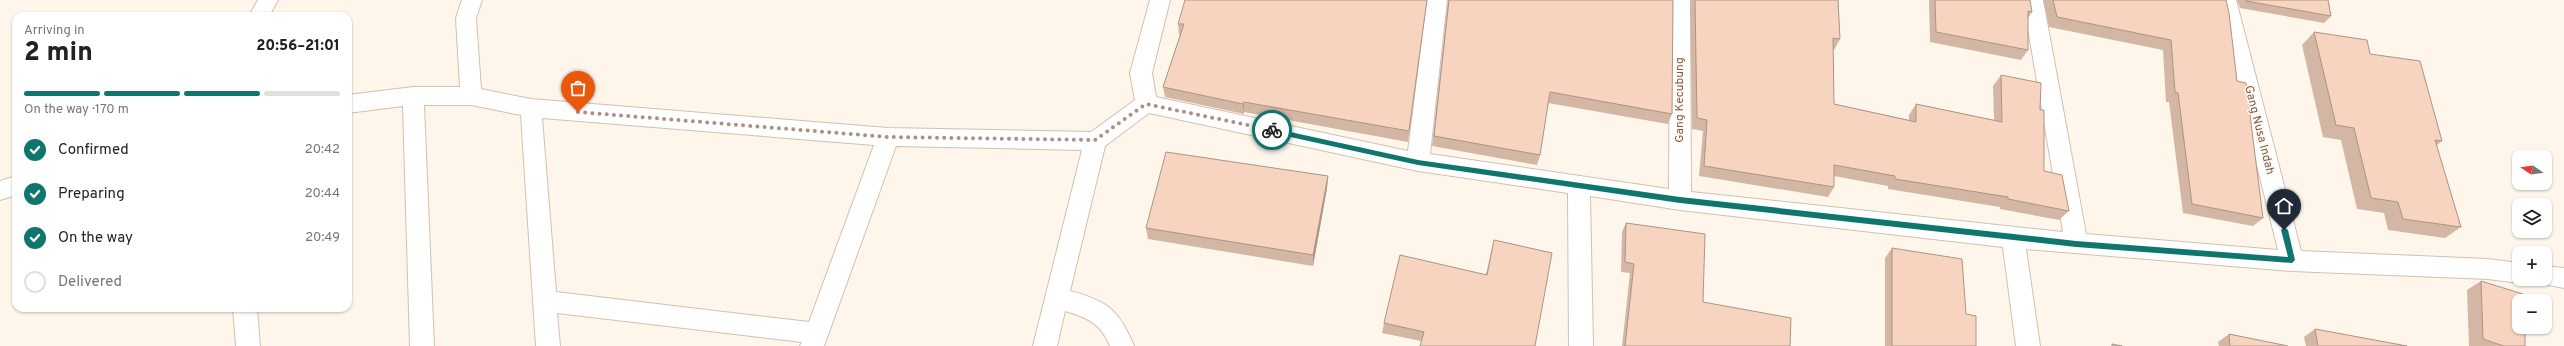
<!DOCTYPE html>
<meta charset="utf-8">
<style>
:root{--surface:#fff;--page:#f6f6f6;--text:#222;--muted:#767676;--line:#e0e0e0;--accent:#0f766e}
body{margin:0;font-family:Overpass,sans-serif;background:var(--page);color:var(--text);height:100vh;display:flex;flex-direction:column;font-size:15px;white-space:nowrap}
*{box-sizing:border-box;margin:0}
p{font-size:13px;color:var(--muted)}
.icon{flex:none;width:22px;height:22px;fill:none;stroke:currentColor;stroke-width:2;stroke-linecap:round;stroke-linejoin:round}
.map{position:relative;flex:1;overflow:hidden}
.drawer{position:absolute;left:12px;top:12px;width:340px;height:300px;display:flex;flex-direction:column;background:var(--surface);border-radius:12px;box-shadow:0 1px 3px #0004}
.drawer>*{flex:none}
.needle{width:26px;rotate:283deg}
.tools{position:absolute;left:2512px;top:150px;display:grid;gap:8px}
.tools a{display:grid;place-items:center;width:40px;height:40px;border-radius:8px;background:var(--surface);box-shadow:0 1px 3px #0004;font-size:20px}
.pin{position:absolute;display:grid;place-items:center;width:34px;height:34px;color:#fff;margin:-41px -17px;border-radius:50% 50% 50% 0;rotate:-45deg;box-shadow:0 0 4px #0007}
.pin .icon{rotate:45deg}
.courier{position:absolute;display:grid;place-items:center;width:40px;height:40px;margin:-20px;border:3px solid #0f766e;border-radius:50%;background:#fff;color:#222;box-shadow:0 1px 5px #0007}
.overview em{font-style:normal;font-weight:800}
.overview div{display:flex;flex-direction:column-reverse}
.overview{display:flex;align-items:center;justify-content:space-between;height:68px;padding:0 12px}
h1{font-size:26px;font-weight:800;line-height:30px}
.bar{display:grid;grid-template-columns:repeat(4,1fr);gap:6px 4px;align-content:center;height:48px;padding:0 12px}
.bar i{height:5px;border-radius:3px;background:var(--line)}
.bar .selected{background:var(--accent)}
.bar p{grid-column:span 4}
ol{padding:0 12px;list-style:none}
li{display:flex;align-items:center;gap:12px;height:44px}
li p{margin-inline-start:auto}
li .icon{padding:4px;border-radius:50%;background:var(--accent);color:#fff;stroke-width:4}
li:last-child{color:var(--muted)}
li i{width:22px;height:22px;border:2px solid var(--line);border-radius:50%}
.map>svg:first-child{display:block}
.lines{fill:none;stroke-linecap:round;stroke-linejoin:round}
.street-casing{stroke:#d4bfb0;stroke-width:2}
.street{fill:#fff;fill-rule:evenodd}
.wall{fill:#d4b6a4}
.shaded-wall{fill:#ac9486}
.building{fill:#f6d4bf;stroke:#ac9486}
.route{fill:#0f766e}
.done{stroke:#aa9182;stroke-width:4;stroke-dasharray:0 7.2}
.labels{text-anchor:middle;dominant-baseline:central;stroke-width:3;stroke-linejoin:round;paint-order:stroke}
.street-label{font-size:12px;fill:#7c5b4a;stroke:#fffaf2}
</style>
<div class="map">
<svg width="2564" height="346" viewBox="0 0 2564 346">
<rect width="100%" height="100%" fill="#fef6ea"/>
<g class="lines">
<g class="street-casing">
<path id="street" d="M258,0H278L269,16H249Z
M462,0H482L476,18L481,89L531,99L888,128L1091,132L1135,100L1130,73L1150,0H1170L1152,73L1156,97L1408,151L1427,0H1447L1430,154L1669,189L1670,0H1690L1691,192L2063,232L2023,0H2043L2086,234L2278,250L2216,0H2236L2301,251L2488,259L2519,263V279H2528L2519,283L2488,279L2292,271L2026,249L2040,346H2016L2003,247L1680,210L1590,196L1593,346H1569L1568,193L1418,171L1149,113L1105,146L1070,291C1108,301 1119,310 1134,346H1110C1101,324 1087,317 1065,311L1057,346H1033L1082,150L896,146L824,346H800L802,342L557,313L560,346H536L521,115L471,105H424L434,346H410L403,106L348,113V95L413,87H460L456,18ZM542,118L874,145L809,322L556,292Z
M16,176V195L0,200V181Z
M2545,266L2564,268V288L2537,283L2535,279H2545Z
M233,308H257L260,346H236Z"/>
</g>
<use href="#street" class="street"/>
</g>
<path class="wall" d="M1427,0L1408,142L1244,112V114L1165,97L1163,87L1180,35H1179L1178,24Z
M1446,0H1673L1672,114L1668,124L1548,103L1540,155L1537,165L1432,146L1448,0Z
M1690,0H1838L1840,39L1834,50L1833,49L1834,104L1909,120V115L1916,104L1994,120L1993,86L2001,75L2040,110L2044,171L2069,211L2059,220L2000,209V207L1888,189V186L1834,176V187L1828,197L1699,176L1703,131L1692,129Z
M1929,0H2030L2032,12L2028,18V50L2021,60L1930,42Z
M2043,0H2226L2237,81L2263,218L2253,226L2183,213L2169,102H2166L2163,50L2049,27Z
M2237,0H2328L2331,16L2324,23L2240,8Z
M2314,32L2370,54L2442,141L2436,146L2461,227L2445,238L2388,230L2384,213L2357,209L2341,140L2323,137L2302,45Z
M1328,176L1327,188L1313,266L1148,239L1146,228Z
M1626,223L1703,302L1790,346H1622L1630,273L1621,272L1622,232Z
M1494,240L1552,253L1421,341L1382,333L1384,323L1486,274Z
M1892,248L1966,314L1976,346H1885V258Z
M2481,281L2525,346H2469L2467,290Z
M2315,329L2407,346H2306L2304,337Z
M2229,334L2288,346H2219L2218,342Z"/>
<path class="shaded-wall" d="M1244,102V114L1243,104Z
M1328,176L1327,188L1313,266V255Z"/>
<path class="building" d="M1185,0H1427L1409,131L1244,102L1243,104L1163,87L1184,24H1178Z
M1449,0H1673L1672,114L1550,92L1540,155L1434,136Z
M1695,0H1838L1840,39L1833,38L1834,104L1916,122V104L2002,122L2001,75L2041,83L2040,110H2044V171L2062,175L2069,211L2008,199V197L1895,179V176L1834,165V187L1704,166L1707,120L1697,118Z
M1935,0H2030L2032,12L2028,11V50L1936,32Z
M2053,0H2226L2229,13L2237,81L2246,83L2263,218L2192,204L2178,93L2175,92L2171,40L2057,17Z
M2246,0H2328L2331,16L2246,1Z
M2314,32L2367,40L2370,54L2420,61L2442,141L2435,140L2461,227L2403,219L2398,202L2371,198L2354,128L2336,125Z
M1166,152L1328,176L1313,255L1146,228Z
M1626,223L1705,234L1703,302L1791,318L1790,346H1625L1634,264L1625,262Z
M1494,240L1552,253L1535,346H1420L1424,332L1384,323L1400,255L1487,275Z
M1892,248L1962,259L1966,314L1976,316V346H1892Z
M2481,281L2523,294L2524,301H2519V327H2525V346H2504L2483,339Z
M2315,329L2407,346H2318Z
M2229,334L2288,346H2230Z
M2112,344L2122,346H2112Z"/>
<path class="route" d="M1272,128L1418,160L1680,197L2076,241L2288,257L2281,230L2284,227L2288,230L2295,260L2292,263L2076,247L1680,203L1418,165L1272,133L1269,130Z"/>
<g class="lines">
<path class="done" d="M578,112L888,137L1095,140L1146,104L1272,130"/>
</g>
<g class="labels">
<g class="street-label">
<text transform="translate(1680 100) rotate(-90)">Gang Kecubung</text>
<text transform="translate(2259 130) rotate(76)">Gang Nusa Indah</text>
</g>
</g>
</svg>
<div class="tools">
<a><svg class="needle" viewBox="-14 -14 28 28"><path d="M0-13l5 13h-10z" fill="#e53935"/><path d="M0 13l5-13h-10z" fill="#767676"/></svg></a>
<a><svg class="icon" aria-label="layers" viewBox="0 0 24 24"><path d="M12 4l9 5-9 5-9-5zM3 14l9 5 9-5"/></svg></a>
<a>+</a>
<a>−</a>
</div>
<div class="pin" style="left:578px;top:112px;background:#ea580c"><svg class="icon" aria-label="bag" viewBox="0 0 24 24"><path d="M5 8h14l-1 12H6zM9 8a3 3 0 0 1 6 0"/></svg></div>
<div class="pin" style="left:2284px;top:230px;background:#1f2937"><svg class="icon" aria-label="home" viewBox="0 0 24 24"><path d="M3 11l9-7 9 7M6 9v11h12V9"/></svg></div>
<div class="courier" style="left:1272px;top:130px"><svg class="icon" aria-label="bike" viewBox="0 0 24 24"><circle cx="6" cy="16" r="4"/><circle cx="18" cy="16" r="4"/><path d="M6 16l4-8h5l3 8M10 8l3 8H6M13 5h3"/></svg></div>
<section class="drawer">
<div class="overview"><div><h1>2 min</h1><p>Arriving in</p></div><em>20:56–21:01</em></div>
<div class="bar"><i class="selected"></i><i class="selected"></i><i class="selected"></i><i></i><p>On the way · 170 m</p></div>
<ol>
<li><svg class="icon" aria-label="check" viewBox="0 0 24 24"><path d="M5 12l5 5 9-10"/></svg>Confirmed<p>20:42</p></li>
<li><svg class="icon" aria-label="check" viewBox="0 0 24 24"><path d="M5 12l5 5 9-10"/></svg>Preparing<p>20:44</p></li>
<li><svg class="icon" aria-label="check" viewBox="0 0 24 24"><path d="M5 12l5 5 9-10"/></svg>On the way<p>20:49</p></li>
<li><i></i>Delivered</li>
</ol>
</section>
</div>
